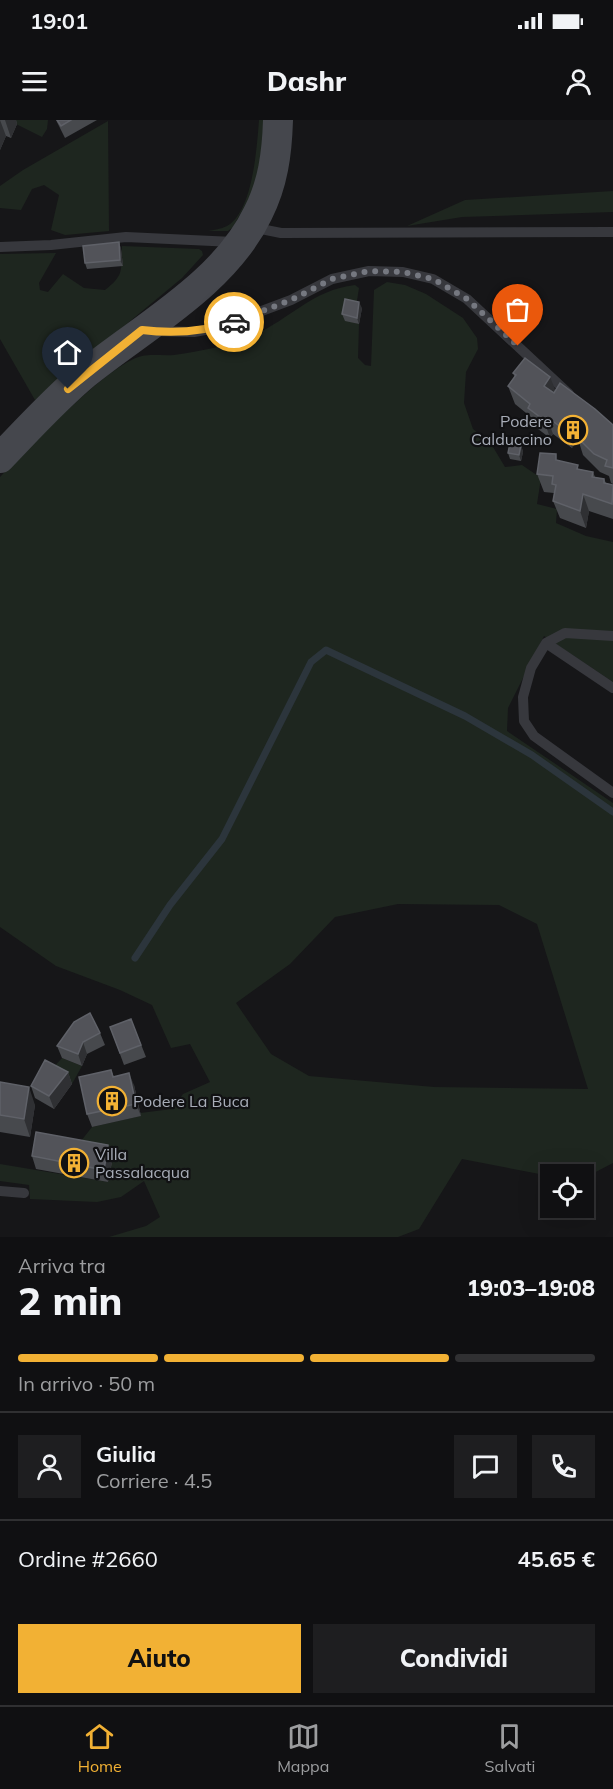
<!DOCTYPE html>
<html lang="it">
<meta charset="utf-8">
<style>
:root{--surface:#101012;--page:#1e1e20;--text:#f1f3f6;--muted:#9c9d9f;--line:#303032;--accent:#f2b134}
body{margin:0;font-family:Mulish,sans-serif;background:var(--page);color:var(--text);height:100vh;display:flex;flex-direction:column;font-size:22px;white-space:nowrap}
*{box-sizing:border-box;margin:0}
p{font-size:20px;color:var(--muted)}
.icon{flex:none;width:33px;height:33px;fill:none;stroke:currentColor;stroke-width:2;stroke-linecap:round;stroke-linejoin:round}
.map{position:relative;height:1117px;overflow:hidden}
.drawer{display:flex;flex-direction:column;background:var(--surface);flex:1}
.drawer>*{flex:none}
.buttons{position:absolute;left:540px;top:1044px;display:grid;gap:12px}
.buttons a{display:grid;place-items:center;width:54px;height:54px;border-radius:0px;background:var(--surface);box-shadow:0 6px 24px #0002,0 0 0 2px var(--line);font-size:30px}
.pin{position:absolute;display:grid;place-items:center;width:51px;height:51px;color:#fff;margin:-62px -26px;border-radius:50% 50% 50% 0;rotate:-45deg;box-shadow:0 0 6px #0007}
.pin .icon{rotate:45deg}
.courier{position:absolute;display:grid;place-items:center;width:60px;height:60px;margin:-30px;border:4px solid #f2b134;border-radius:50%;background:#fff;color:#222;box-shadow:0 2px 8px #0007}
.summary em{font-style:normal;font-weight:800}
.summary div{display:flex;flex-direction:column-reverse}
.summary{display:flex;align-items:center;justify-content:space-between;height:102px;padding:0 18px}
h1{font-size:39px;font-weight:800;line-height:45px}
.bar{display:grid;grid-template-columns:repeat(4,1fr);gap:9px 6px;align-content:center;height:72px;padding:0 18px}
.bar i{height:8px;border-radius:4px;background:var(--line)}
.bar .current{background:var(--accent)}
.bar p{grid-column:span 4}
.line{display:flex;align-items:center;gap:15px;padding:0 18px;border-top:2px solid var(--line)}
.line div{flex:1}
.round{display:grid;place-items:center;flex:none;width:63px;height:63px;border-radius:0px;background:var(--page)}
.primary-button{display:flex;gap:12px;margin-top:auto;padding:12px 18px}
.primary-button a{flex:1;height:69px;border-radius:0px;background:var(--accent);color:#111;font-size:24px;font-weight:800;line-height:69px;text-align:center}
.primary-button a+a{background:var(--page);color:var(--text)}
.status{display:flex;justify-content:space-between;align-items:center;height:42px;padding:0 30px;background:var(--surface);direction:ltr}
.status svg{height:16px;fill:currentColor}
header{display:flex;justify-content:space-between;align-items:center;height:78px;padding:0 18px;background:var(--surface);font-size:27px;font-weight:800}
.tab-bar{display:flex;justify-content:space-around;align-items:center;height:84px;border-top:2px solid var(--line);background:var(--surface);font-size:16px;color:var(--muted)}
.tab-bar a{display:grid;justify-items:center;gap:3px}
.tab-bar .current{color:var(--accent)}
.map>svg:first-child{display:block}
.green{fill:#1e261f;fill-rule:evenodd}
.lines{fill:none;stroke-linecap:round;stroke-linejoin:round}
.stream{stroke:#2c353c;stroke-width:7}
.lane{stroke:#37383d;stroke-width:10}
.secondary{stroke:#45474d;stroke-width:30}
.wall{fill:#47494d}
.shaded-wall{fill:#2f3033}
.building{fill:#525359;stroke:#5f6168;stroke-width:1.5}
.done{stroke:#757880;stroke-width:6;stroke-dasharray:0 10.8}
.route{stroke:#f2b134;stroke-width:8}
.labels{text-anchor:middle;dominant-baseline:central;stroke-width:4.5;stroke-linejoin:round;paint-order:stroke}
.poi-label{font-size:16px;fill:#a8adb8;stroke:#111113;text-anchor:start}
</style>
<div class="status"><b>19:01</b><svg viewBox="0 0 49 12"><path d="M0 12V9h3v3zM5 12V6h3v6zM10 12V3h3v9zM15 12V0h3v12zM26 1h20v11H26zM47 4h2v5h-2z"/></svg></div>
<header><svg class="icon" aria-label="menu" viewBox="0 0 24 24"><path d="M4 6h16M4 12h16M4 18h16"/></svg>Dashr<svg class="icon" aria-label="person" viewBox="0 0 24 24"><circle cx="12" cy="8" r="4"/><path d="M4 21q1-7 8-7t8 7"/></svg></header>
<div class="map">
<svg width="613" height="1117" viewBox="0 0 613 1117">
<rect width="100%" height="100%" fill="#161618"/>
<path class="green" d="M8,0H48L47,9L42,17Z
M259,0H265L262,31L255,67L233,107L228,111H208C214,110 221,109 227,106C253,92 257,26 259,0Z
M108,1L109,111L65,115L51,110L59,75L44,65L32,69L21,90L0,88V66L23,50Z
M613,71V92L462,97L407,106L465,80Z
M122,126L199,129L202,131L203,135L182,158L35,280L0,219V134L56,133L39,163L40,170L48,172L63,154L84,168L105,170C126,154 120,149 122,126Z
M387,162L405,165L426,174L463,198L477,218L478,229L466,252L464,283L473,309L490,322L505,347L522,345L541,358L537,384L557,389L556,403L586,416L613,422V562L544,516L508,588L507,611L613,683V1043L584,1058V1054L550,1056L462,1039L419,1109L398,1117H109L146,1106L160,1097L144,1061L121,1077L97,1082L30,1079L29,1065L0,1061V1044L108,1062L74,1030L92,1007L140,996V993L172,989L183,974L210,962L190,924L171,928L152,885L120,870L56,846L0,807V357C29,329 107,244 142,236C152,234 164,236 174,235C201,231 229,226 254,215C290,199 312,170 355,165L359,168L356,187L345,200L359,204L358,238L365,245L371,246L374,170ZM398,784L499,785L537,804L588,969L434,967L309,956L271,934L236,883L290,844L335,797Z
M62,938L82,946L72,964L49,952Z"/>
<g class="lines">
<path class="stream" d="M135,838L170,785L222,719L311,542L326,530L465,596L532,635L613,692"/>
<path class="lane" d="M251,107L281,113L613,112
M0,127L51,125L126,117L234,122
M153,211L194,212L216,208L291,180L332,159L369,151L403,152L433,159L467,179L569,274
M613,516L565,513L546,523L531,548L523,577L524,601L534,616L613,673
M546,523L613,568
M0,1071L24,1073"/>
<path class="secondary" d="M0,338C28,309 54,280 85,254C143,207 225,163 258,93C273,64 277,33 278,0"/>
</g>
<path class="wall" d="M0,0H16L17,4L11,18L6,16L0,30Z
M56,0H97L65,18Z
M119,122L121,129L123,146L87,149L85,143Z
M362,188L359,204L345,201L342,194Z
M513,253L555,271L613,305V364L611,363L609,356L600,352L583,335L578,319L572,328L553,314L550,318L534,306L531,297L515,284L508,266L515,258Z
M521,325L523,332L521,341L510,339L508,333Z
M559,341L579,349L593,352L595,357L604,359L606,363L613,365V399L589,391L586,408L560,398L553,381L554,373L544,372L537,354Z
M131,899L146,937L124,945L110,907Z
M100,913L105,925L87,934L82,946L62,938L57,926Z
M111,950L114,957L134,965L141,996L92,1007L87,994Z
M68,952L72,964L54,989L35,978L31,966Z
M0,962L35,985L30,1017L0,1012Z
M108,1025L113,1037L108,1062L36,1049L32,1036Z"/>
<path class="shaded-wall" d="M0,0L6,16L0,30Z
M5,0H16L17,4L11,18Z
M119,122L121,129L123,146L120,140Z
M359,182L362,188L359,204L357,198Z
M550,257L557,274L544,266Z
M547,297L553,314L550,318L544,300Z
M580,299L586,316L583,319L576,302Z
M572,300L579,318L577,317L578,319L572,328L566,311Z
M521,325L523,332L521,341L519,335Z
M583,374L589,391L586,408L580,391Z
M83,922L87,934L82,946L78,934Z
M68,952L72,964L54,989L49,976Z
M129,953L134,965L141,996L136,984Z
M29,967L35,985L30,1017L24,999Z
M108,1025L113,1037L108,1062L104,1050Z"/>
<path class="building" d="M57,0H71L61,6Z
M119,122L120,140L85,143L83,126Z
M345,179L359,182L357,198L342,194Z
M525,238L550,257L544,266L554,273L560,263L595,289L613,305V348L605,346L607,340L594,334L577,317L584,303L580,299L576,302L572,300L566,311L547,297L544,300L528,288L530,284L508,266L516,255L513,253Z
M510,323L521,325L519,335L508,333Z
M540,333L556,334V340L578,345L577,349L593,352L592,357L604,359V363L613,365L612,384L583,374L580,391L553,381L556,365L552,364L553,356L537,354Z
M90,893L100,913L83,922L78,934L57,926L74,902Z
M131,899L141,925L120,933L110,907Z
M45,940L68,952L49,976L31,966Z
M111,950L113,957L129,953L136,984L87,994L79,957Z
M0,962L29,967L24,999L0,995Z
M36,1012L108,1025L104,1050L32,1036Z"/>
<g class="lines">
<path class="done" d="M234,202L291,180L332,159L369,151L403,152L433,159L467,179L518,226"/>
<path class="route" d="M68,269L142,210C174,214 203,212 234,202"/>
</g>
<defs>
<g id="building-ring" transform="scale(1.5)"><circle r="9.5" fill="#111113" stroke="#f2b134" stroke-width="1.5"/><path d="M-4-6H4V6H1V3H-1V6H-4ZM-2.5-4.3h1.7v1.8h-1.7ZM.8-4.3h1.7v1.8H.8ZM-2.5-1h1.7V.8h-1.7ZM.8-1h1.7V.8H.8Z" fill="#f2b134"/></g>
</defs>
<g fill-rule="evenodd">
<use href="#building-ring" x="573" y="310"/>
<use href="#building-ring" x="112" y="981"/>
<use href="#building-ring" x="74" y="1043"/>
</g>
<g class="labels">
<g class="poi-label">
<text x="552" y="301" text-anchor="end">Podere<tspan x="552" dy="18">Calduccino</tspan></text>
<text x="133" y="981">Podere La Buca</text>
<text x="95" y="1034">Villa<tspan x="95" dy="18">Passalacqua</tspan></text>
</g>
</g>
</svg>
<div class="buttons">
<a><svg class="icon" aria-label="locate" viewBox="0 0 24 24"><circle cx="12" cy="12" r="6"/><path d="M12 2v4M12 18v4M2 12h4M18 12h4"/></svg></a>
</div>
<div class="pin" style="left:518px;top:226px;background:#ea580c"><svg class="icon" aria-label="bag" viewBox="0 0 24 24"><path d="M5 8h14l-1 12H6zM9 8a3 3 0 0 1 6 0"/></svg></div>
<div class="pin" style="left:68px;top:269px;background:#1f2937"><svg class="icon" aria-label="home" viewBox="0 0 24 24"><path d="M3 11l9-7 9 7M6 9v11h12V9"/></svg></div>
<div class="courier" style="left:234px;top:202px"><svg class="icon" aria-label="car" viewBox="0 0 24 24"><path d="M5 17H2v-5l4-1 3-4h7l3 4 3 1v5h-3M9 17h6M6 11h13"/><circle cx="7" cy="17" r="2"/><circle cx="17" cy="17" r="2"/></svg></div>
</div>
<section class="drawer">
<div class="summary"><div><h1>2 min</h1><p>Arriva tra</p></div><em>19:03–19:08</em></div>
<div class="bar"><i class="current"></i><i class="current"></i><i class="current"></i><i></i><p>In arrivo · 50 m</p></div>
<div class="line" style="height:108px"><a class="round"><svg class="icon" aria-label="person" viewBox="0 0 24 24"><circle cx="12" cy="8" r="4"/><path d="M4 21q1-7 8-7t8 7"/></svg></a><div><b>Giulia</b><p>Corriere · 4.5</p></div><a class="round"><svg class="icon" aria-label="chat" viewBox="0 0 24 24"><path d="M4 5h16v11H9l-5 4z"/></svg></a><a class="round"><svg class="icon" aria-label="phone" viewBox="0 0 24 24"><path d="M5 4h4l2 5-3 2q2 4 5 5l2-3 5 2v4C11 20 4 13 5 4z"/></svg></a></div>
<div class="line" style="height:78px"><div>Ordine #2660</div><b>45.65 €</b></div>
<div class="primary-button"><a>Aiuto</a><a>Condividi</a></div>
</section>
<nav class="tab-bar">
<a class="current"><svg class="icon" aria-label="home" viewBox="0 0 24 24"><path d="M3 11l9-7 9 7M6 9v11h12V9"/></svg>Home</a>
<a><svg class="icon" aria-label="map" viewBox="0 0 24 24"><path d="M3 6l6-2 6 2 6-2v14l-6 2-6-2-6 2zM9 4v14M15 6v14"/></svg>Mappa</a>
<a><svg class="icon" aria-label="saved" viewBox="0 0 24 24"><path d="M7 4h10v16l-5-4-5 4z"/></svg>Salvati</a>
</nav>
